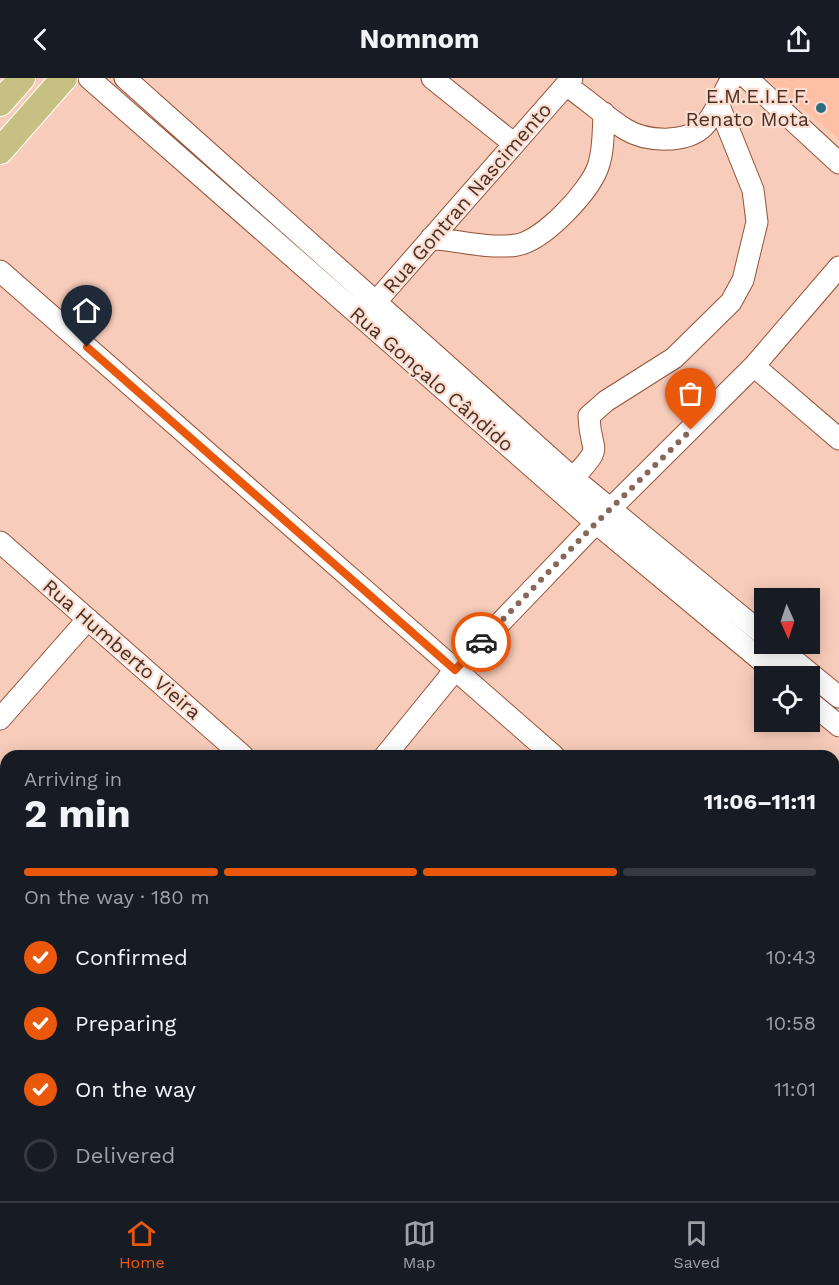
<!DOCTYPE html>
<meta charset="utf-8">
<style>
:root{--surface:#171b24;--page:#242831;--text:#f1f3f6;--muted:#9ea1a6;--line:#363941;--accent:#ea580c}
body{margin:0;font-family:"Work Sans",sans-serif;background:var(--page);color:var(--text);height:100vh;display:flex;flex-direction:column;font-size:22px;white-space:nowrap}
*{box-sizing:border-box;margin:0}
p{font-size:20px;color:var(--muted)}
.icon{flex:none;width:33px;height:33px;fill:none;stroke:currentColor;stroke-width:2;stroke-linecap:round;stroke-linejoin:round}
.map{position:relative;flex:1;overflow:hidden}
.sheet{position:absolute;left:0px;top:672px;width:840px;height:452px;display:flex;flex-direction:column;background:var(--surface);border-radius:18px 18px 0 0;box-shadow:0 3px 15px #0003}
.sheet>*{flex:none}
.needle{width:39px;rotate:177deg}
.controls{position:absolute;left:754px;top:510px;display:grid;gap:12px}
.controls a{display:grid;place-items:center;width:66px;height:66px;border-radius:0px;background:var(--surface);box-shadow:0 3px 15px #0003;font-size:30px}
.pin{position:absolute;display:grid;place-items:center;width:51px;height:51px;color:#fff;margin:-62px -26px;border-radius:50% 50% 50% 0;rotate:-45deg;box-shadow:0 0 6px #0007}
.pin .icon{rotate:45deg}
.courier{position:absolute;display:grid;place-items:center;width:60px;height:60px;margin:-30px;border:4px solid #ea580c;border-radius:50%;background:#fff;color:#222;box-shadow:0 2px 8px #0007}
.head em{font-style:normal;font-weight:700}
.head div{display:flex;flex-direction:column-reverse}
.head{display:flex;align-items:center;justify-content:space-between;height:102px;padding:0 24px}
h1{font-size:39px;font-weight:700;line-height:45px}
.bar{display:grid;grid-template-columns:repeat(4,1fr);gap:9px 6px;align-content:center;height:72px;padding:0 24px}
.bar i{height:8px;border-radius:4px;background:var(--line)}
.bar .selected{background:var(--accent)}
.bar p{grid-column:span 4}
ol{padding:0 24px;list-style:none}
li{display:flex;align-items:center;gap:18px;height:66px}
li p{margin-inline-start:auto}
li .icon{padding:6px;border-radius:50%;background:var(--accent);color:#fff;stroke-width:4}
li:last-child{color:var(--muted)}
li i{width:33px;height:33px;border:3px solid var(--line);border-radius:50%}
header{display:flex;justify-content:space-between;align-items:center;height:78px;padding:0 24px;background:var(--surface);font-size:27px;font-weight:700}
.dock{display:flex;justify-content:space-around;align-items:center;height:84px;border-top:2px solid var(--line);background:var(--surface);font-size:16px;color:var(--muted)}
.dock a{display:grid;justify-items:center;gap:3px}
.dock .selected{color:var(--accent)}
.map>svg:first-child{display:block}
.built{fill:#ffbfa4}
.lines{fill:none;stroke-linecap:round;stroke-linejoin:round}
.minor-casing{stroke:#945439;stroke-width:23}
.major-casing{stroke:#fff;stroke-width:28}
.minor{stroke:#fff;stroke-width:21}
.major{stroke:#c6c082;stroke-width:26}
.done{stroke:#886658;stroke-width:6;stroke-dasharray:0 10.8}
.route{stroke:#ea580c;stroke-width:8}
.poi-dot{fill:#2c6b80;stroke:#fbddd0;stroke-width:2}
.labels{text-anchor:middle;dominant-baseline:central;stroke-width:4.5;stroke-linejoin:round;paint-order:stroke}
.poi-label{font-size:20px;fill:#4c2f23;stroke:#fbddd0;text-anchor:end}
.street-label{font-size:20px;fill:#4c2f23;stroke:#fbddd0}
</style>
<header><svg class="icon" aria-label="back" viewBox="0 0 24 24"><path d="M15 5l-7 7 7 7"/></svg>Nomnom<svg class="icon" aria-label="share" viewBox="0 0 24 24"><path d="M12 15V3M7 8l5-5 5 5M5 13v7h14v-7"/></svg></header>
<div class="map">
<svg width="839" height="1123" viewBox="0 0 839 1123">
<rect width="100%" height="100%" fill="#f8ccba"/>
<path class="built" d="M766,0H839V61Z"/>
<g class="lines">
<g class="minor-casing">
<path id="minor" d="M89,0L596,445L780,598
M125,0L573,400L765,558
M432,0L513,65
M747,0L839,85
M566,7C586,21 605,38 625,51C646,64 686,66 704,48C716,35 723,15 732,0
M431,160C458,163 490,171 517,167C544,162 589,114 598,89C604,72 603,53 604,35
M0,193L554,678
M366,235L572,0
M754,288L839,361
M573,400C606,365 590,377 589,338L606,323L674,280L731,224L743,202L757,144L753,112L718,25
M0,464L243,678
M774,566L839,619
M810,624L839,648
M0,641L88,541
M385,678L455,592L596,445L754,288L839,189
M834,921L839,926
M834,967L839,957
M246,1118L253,1123
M437,1118L443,1123
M742,1118L748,1123
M33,1123L38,1118
M387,1123L391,1118"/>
</g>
<g class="major-casing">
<path id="major" d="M0,25L22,0
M0,73L64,0"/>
</g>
<use href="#minor" class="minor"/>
<use href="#major" class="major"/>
</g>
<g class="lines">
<path class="done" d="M481,564L596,445L691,352"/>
<path class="route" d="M87,269L455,592L481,564"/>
</g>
<circle class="poi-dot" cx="821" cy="30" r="6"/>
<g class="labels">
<g class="poi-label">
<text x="809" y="18">E.M.E.I.E.F.<tspan x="809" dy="23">Renato Mota</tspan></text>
</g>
<g class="street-label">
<text transform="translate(467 120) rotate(-49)">Rua Gontran Nascimento</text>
<text transform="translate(432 301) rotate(41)">Rua Gonçalo Cândido</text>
<text transform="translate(122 571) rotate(41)">Rua Humberto Vieira</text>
</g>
</g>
</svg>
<div class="controls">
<a><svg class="needle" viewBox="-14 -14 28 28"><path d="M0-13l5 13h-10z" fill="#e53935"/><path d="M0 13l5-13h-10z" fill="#9ea1a6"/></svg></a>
<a><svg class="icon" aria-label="locate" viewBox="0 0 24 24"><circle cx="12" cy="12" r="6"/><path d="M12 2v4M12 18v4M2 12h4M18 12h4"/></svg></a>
</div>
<div class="pin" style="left:691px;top:352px;background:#ea580c"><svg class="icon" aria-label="bag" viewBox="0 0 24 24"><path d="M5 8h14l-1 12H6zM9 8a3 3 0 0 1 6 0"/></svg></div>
<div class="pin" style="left:87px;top:269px;background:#1f2937"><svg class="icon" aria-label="home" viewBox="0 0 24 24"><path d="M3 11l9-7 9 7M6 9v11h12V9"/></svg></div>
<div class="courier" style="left:481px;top:564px"><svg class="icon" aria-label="car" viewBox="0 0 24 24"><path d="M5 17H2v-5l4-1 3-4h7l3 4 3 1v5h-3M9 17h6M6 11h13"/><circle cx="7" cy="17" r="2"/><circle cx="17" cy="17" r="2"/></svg></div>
<section class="sheet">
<div class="head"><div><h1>2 min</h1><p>Arriving in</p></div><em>11:06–11:11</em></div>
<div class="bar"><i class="selected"></i><i class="selected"></i><i class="selected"></i><i></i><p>On the way · 180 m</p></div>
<ol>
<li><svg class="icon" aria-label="check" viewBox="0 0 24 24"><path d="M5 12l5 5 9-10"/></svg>Confirmed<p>10:43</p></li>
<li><svg class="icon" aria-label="check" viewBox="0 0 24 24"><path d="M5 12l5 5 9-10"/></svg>Preparing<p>10:58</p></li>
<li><svg class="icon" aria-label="check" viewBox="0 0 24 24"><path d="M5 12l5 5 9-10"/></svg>On the way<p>11:01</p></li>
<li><i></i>Delivered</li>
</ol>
</section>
</div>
<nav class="dock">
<a class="selected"><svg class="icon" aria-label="home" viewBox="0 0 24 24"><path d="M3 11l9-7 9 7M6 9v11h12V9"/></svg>Home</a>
<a><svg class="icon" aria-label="map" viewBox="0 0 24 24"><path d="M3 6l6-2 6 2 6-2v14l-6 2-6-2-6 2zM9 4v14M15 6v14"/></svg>Map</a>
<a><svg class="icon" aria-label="saved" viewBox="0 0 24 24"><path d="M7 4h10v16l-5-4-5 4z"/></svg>Saved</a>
</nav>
